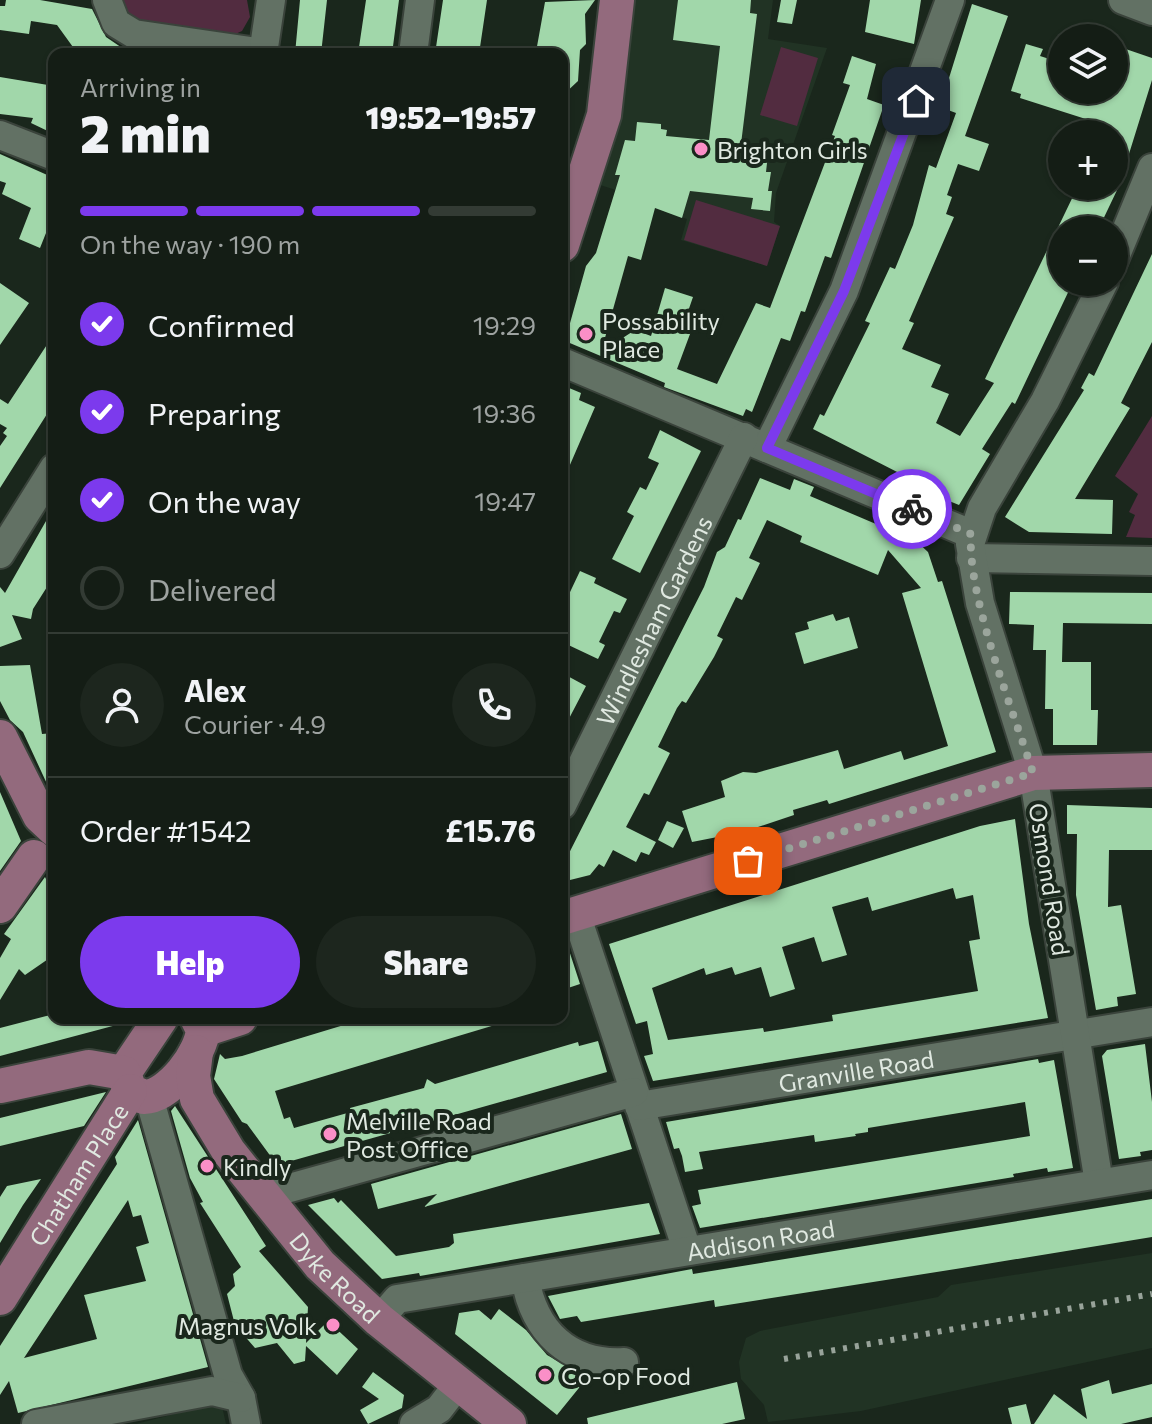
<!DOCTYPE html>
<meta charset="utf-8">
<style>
:root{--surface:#141d15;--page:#1d261e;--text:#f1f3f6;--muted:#9da2a0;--line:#333b34;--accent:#7c3aed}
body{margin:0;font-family:Commissioner,sans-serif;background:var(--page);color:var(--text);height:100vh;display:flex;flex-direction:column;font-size:30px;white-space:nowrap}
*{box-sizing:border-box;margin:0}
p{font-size:26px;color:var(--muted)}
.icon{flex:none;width:44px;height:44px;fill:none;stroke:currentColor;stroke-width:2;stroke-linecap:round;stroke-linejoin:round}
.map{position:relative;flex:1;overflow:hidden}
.panel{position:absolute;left:48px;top:48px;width:520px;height:976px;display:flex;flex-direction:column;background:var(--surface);border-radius:16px;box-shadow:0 2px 6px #0004,0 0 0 2px var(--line)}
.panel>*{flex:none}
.controls{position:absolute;left:1048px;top:24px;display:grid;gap:16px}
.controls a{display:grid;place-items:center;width:80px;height:80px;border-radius:50%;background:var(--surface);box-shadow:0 2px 6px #0004,0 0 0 2px var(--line);font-size:40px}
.pin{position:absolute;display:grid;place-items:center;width:68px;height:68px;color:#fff;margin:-34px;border-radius:16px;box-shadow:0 4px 12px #0006}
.courier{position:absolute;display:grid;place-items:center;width:80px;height:80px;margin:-40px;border:6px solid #7c3aed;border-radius:50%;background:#fff;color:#222;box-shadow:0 2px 10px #0007}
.head em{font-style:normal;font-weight:800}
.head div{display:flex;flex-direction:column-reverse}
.head{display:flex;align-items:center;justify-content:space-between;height:136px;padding:0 32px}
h1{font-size:52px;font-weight:800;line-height:60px}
.bar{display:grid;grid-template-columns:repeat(4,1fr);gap:12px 8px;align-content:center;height:96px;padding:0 32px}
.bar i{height:10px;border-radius:6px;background:var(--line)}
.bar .on{background:var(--accent)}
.bar p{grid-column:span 4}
.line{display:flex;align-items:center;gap:20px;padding:0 32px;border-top:2px solid var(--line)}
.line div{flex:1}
.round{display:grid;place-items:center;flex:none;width:84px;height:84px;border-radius:42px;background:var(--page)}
ol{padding:0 32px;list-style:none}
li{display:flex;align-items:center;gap:24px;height:88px}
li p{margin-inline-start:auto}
li .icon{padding:8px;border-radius:50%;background:var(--accent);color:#fff;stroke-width:4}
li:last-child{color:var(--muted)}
li i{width:44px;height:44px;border:4px solid var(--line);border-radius:50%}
.primary-button{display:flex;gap:16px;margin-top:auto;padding:16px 32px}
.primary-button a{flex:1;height:92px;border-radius:48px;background:var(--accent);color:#fff;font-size:32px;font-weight:800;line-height:92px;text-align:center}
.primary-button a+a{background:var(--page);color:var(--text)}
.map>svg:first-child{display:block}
.built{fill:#213324}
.green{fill:#522c40}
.building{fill:#a1d7aa;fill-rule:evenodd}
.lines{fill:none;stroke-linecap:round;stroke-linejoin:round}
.minor-casing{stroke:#3a433b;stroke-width:32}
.major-casing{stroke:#3a433b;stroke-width:38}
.minor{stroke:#627164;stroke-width:28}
.major{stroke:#936a7d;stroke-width:34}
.rail{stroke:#98a39a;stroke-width:6;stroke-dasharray:4 8;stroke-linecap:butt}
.done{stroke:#9ba59c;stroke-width:8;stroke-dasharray:0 14.4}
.route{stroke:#7c3aed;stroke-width:10}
.poi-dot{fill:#fa8fc7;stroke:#1a271c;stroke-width:3}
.labels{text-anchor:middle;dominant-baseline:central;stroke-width:8;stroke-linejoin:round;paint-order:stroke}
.poi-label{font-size:24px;fill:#e0e9e1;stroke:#1a271c;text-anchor:start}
.street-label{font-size:24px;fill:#e0e9e1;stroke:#1a271c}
</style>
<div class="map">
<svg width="1152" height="1424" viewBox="0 0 1152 1424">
<rect width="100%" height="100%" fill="#1a271c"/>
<path class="built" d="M634,0H773L768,39L827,48L776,193L774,222L780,226L767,266L681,240L687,219L663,211L664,205L600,185L620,112Z
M1152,1253V1348L861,1411L768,1422L764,1405L741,1379L739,1362L746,1338L760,1331L938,1297L951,1285Z
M221,1402L226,1424H136Z"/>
<path class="green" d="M119,0H247L250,17L242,31L231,36L135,21L128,18Z
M781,47L818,58L797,126L760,115Z
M696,200L780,226L767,266L684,240Z
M1152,416V538L1126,537L1135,515L1129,512L1138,494L1115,476Z"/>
<path class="building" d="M6,0H40L92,9L106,37L131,54H78L57,25L31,21L29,34L0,30V6H5Z
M300,0H327L321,54H295Z
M366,0H399L392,54H358Z
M443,0H487L479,54H435Z
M595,0L585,14L586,44L580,50L578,81L562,96V54L536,52L545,2Z
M678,0H751L750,13L757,14L741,144L745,145V151L768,154L766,172H771L768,191H772L770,211L751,209L753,198L690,191L682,218L655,208L641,260L628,256L601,352L635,330L651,336L665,288L693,297L684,323L693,326L677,369L717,384L756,303L770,308L835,136L832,135L850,85L843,83L852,56L876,64L867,99L884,105L831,258L825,256L805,312L801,311L790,341L781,338L752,412L746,409L743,416L664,387L665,383L565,341L586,266L596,253L620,175H615L625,140L635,141L637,122L661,124V129L667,130L666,136L709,140L720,46L673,40Z
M781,0H797L792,24L777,22Z
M870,0H921L914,44L865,32Z
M972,4L1008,16L965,136L989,144L979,171L958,164L947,195L952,197L946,214L954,217L909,321L914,323L902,349L941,365L931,387L949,394L936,423L960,436L994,383L985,379L1078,186H1114V134H1088L1092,121L1020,98L1021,94L1011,91L1026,44L1043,49L1040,56L1062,63V90H1114V45L1152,58V80L1119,186L1098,230H1062V282H1073L1015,404L1012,402L982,449L990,454L959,505L902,482L905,476L813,429L820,414L824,416L870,323L865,321L890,267L895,269L913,225L929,165L936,168L956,113L940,107Z
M0,77L54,86V134L31,123L33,118L0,114Z
M0,154L54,178V213L40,248L19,239L31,208L2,194L6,183L0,181Z
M1152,254V342L1121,403L1130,408L1075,499L1113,500L1112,534L1029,532L1005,517L1084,390L1081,388L1089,373L1094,376Z
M0,283L29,303L0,345Z
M54,334V403L0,488V446L7,436L3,433L7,428L0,424V399L8,404Z
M562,385L581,393L579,400L595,407L563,481Z
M660,430L701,451L640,573L612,559L634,516L627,512L640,487L646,490L659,463L648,458Z
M760,478L790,490L794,479L814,487L810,496L916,541L928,552L938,582L942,581L996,752L829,804L827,800L793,810L794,815L743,832L692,842L682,811L725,797L721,781L743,772L756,773L838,750L844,769L901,751L904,760L948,746L902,593L921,588L888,550L878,575L800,542L802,536L767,520L749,558L760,563L742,600L736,597L717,636L723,639L714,657L686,703L682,701L677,708L658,747L670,753L649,795L644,793L626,827L656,842L649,855L641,852L636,862L613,850L604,867L599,864L590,875L562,882V867L704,587L717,552L725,547L738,519L741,520Z
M54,507V557L47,568L54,576L33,609L31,619L12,615L22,639L0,647V587L5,593Z
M580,571L596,578L594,583L627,599L620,613L614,611L599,642L605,645L598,659L562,642V609Z
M1010,592L1152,593V624L1063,623L1062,662H1091V710H1098L1097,745H1053V709H1045L1046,650H1033L1034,625L1009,624Z
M833,614L836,621L849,617L858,648L804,664L795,633L809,629L807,622Z
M30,665L42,734L54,733V799L23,732L10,720L0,701V666Z
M562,673L586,686L562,732Z
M0,792L21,841L0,871Z
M1067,805L1152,808V850H1109L1108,907L1121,905L1136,994L1117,997L1118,1006L1096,1010L1076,895L1077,834H1067Z
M1015,819L1029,924L1048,1018L653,1081L644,1056L653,1054L647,1021L636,1024L609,944L980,826ZM953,888L956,899L973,895L980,939L969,941L978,991L832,1015L833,1021L764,1032L763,1028L668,1040L652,988L704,968L706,975L732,967L735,975L761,967L770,997L795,989L782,947L814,937L822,962L847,955L832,907L868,897L872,911Z
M667,821L684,828L673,848L658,840Z
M45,877L54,895V955L25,975L19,969L0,1000V958L11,939L4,934Z
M565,938L580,984L562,990V939Z
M54,1014V1018H124V1023L0,1056V1028Z
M367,1018H504L505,1022L275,1091L284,1119L290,1117L294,1128L351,1112L350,1108L424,1088L427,1079L435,1084L578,1042L579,1046L598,1041L607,1072L277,1165L247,1124L242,1122L214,1079L220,1054L225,1059L242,1056Z
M1145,1044L1152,1102V1150L1140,1152L1141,1156L1119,1159L1102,1056L1107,1050Z
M1038,1059L1039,1063L1054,1060L1073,1168L1048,1172L1047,1168L1013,1174L1014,1177L700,1228L692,1206L701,1204L698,1190L1030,1136L1025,1102L868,1128V1132L855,1134L856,1136L815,1142L814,1135L699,1152L703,1169L685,1172L682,1156L679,1148L674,1149L666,1122Z
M106,1092L84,1126L0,1146V1118Z
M175,1106L266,1246L259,1251L308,1307L306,1343L328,1321L358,1349L337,1375L306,1346L305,1361L294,1364L277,1343L255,1348L235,1325L227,1294L235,1286L233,1274L241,1267L200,1203L203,1202L190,1178L171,1111Z
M621,1114L632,1149L424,1207L437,1194L378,1209L371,1184Z
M138,1120L208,1367L18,1413L9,1381L0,1395V1346L117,1164L115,1157ZM128,1200L133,1217L141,1215L149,1243L136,1247L146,1281L84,1295L97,1339L24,1358Z
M41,1179L23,1205L0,1243V1197L7,1186Z
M334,1198L338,1203L341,1200L396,1256L449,1247L454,1243L453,1234L649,1203L660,1234L420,1276L419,1273L382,1279L308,1205Z
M1152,1199V1237L962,1268L715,1307L714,1300L581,1322L577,1316L560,1319L548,1296L692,1269L693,1274Z
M499,1309L526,1330L547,1355L587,1378L557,1415L455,1334L459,1313L479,1310L491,1320Z
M373,1372L404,1395L402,1408L368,1424L360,1410L379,1399L362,1387Z
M1109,1380L1112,1394L1152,1384V1417L1121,1424H1034L1054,1394L1087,1419L1081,1389Z
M737,1382L745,1419L722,1424H588L587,1418Z
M1026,1404L1031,1424H1012L1008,1408Z"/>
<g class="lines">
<g class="minor-casing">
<g id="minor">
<path d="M107,0L116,23L134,34L263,53"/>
<path d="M1123,0L1152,11"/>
<path d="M263,54L271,0"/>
<path d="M413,54L420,0"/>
<path d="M0,135L54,156"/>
<path d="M1114,260L1152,168"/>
<path d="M562,362L971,534"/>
<path d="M767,448L844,291L950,0"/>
<path d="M0,554L54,468"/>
<path d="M971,558L1152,561"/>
<path id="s1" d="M562,805L744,437"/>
<path d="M576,914L687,1250"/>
<path d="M149,1097L228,1375L241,1398L246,1424"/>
<path id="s2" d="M639,1106L1152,1022"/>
<path d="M1099,1183L1033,773L980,603L970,544L982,508L1045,401L1104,282"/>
<path d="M267,1198L286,1189L634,1092"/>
<path d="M525,1278C534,1331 568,1365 624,1362"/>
<path id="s3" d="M379,1320L397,1299L1152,1175"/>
<path d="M36,1424L212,1391L241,1398"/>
<path d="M414,1424L439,1409L459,1383"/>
</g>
</g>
<g class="major-casing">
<g id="major">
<path d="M562,245L604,115L617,0"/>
<path d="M0,737L40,816L54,829"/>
<path d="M0,906L34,857"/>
<path d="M562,918L1033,773L1152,770"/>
<path d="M161,1018L124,1073L130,1091L144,1097C170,1096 201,1054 203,1030L197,1018"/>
<path d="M203,1030L240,1018"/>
<path id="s4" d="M196,1052L193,1076L197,1099L229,1152L320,1265L379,1320L509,1424"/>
<path d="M0,1086L89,1067L124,1073"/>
<path id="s5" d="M0,1298L130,1091"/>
</g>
</g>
<use href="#minor" class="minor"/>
<use href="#major" class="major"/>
<path class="rail" d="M784,1359L1152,1294"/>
</g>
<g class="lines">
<path class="done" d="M748,861L1033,773C1013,710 967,597 971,534L912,509"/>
<path class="route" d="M912,509L767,448L844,291L916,101"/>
</g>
<g class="poi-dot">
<circle cx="701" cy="149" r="8"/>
<circle cx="586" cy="334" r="8"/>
<circle cx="330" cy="1134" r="8"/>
<circle cx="207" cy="1166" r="8"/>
<circle cx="333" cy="1325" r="8"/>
<circle cx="545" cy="1375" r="8"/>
</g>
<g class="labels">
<g class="poi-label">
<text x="717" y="149">Brighton Girls</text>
<text x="602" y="320">Possability<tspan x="602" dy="28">Place</tspan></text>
<text x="346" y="1120">Melville Road<tspan x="346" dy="28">Post Office</tspan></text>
<text x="223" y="1166">Kindly</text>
<text x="317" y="1325" text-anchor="end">Magnus Volk</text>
<text x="561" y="1375">Co-op Food</text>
</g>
<g class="street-label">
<text stroke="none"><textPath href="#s1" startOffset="206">Windlesham Gardens</textPath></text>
<text transform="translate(1050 879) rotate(81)">Osmond Road</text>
<text stroke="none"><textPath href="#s2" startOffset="220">Granville Road</textPath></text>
<text stroke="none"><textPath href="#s5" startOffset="146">Chatham Place</textPath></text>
<text stroke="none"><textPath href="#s3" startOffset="396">Addison Road</textPath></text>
<text stroke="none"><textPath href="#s4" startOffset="274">Dyke Road</textPath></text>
</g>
</g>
</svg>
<div class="controls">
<a><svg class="icon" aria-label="layers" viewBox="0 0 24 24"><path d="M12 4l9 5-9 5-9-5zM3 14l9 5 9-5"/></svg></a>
<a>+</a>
<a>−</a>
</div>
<div class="pin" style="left:748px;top:861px;background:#ea580c"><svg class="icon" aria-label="bag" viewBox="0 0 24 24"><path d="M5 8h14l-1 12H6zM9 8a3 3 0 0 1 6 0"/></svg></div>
<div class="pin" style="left:916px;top:101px;background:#1f2937"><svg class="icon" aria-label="home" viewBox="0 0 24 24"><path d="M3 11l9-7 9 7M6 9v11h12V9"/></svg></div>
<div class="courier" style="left:912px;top:509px"><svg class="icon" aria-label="bike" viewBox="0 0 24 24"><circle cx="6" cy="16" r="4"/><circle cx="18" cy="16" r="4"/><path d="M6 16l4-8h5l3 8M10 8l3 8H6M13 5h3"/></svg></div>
<section class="panel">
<div class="head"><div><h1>2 min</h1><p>Arriving in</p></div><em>19:52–19:57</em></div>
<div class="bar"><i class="on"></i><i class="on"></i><i class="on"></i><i></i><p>On the way · 190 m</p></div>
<ol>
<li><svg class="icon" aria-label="check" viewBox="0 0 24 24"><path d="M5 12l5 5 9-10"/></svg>Confirmed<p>19:29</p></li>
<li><svg class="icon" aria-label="check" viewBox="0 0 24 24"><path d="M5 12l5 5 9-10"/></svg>Preparing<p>19:36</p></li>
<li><svg class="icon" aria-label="check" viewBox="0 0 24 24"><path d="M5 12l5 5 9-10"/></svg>On the way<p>19:47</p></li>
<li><i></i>Delivered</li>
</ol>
<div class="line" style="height:144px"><a class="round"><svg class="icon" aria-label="person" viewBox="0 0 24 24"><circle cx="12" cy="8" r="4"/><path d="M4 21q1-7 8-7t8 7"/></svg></a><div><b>Alex</b><p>Courier · 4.9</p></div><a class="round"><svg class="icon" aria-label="phone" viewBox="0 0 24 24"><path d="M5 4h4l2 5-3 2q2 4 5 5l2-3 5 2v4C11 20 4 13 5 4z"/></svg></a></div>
<div class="line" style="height:104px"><div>Order #1542</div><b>£15.76</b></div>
<div class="primary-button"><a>Help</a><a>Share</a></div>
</section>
</div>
